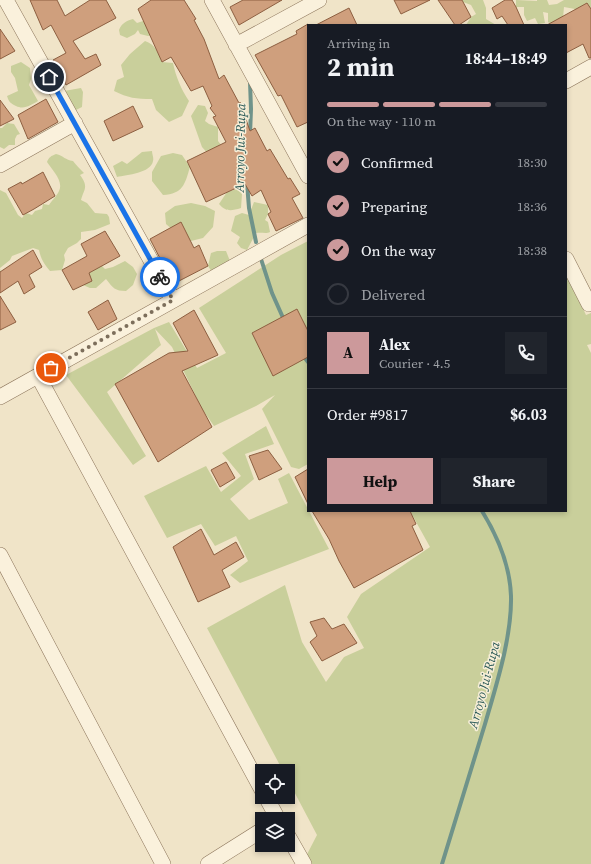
<!DOCTYPE html>
<meta charset="utf-8">
<style>
:root{--surface:#171b24;--page:#20242c;--text:#f1f3f6;--muted:#9ea1a6;--line:#363941;--accent:#cc999b}
body{margin:0;font-family:"Source Serif 4",serif;background:var(--page);color:var(--text);height:100vh;display:flex;flex-direction:column;font-size:15px;white-space:nowrap}
*{box-sizing:border-box;margin:0}
p{font-size:13px;color:var(--muted)}
.icon{flex:none;width:22px;height:22px;fill:none;stroke:currentColor;stroke-width:2;stroke-linecap:round;stroke-linejoin:round}
.map{position:relative;flex:1;overflow:hidden}
.panel{position:absolute;left:307px;top:24px;width:260px;height:488px;display:flex;flex-direction:column;background:var(--surface);border-radius:0px;box-shadow:0 2px 6px #0003}
.panel>*{flex:none}
.tools{position:absolute;left:255px;top:764px;display:grid;gap:8px}
.tools a{display:grid;place-items:center;width:40px;height:40px;border-radius:0px;background:var(--surface);box-shadow:0 2px 6px #0003;font-size:20px}
.pin{position:absolute;display:grid;place-items:center;width:34px;height:34px;color:#fff;margin:-17px;border:2px solid #fff;border-radius:50%;box-shadow:0 1px 4px #0007}
.courier{position:absolute;display:grid;place-items:center;width:40px;height:40px;margin:-20px;border:3px solid #1a73e8;border-radius:50%;background:#fff;color:#222;box-shadow:0 1px 5px #0007}
.summary em{font-style:normal;font-weight:700}
.summary div{display:flex;flex-direction:column-reverse}
.summary{display:flex;align-items:center;justify-content:space-between;height:68px;padding:0 20px}
h1{font-size:26px;font-weight:700;line-height:30px}
.bar{display:grid;grid-template-columns:repeat(4,1fr);gap:6px 4px;align-content:center;height:48px;padding:0 20px}
.bar i{height:5px;border-radius:3px;background:var(--line)}
.bar .current{background:var(--accent)}
.bar p{grid-column:span 4}
.line{display:flex;align-items:center;gap:10px;padding:0 20px;border-top:1px solid var(--line)}
.line div{flex:1}
.round{display:grid;place-items:center;flex:none;width:42px;height:42px;border-radius:0px;background:var(--page)}
ol{padding:0 20px;list-style:none}
li{display:flex;align-items:center;gap:12px;height:44px}
li p{margin-inline-start:auto}
li .icon{padding:4px;border-radius:50%;background:var(--accent);color:#111;stroke-width:4}
li:last-child{color:var(--muted)}
li i{width:22px;height:22px;border:2px solid var(--line);border-radius:50%}
.cta{display:flex;gap:8px;margin-top:auto;padding:8px 20px}
.cta a{flex:1;height:46px;border-radius:0px;background:var(--accent);color:#111;font-size:16px;font-weight:700;line-height:46px;text-align:center}
.cta a+a{background:var(--page);color:var(--text)}
.map>svg:first-child{display:block}
.green{fill:#c9cf9b}
.lines{fill:none;stroke-linecap:round;stroke-linejoin:round}
.stream{stroke:#6f938a;stroke-width:4}
.building{fill:#cf9f7d;stroke:#8d5f41}
.street-casing{stroke:#8d765c;stroke-width:16}
.street{stroke:#faf1dc;stroke-width:15}
.done{stroke:#7c6e5b;stroke-width:4;stroke-dasharray:0 7.2}
.route{stroke:#1a73e8;stroke-width:5}
.labels{text-anchor:middle;dominant-baseline:central;stroke-width:3;stroke-linejoin:round;paint-order:stroke}
.water-label{font-size:13px;font-style:italic;fill:#2f5d5a;stroke:#f7eed8}
</style>
<div class="map">
<svg width="591" height="864" viewBox="0 0 591 864">
<rect width="100%" height="100%" fill="#f0e4c8"/>
<path class="green" d="M463,0H483L486,8V19L496,25H466L471,17L476,14L471,5L463,2Z
M516,0L537,1V0H547L549,5L557,4L564,0H591V13H577L575,9L564,7L563,18L554,25L548,22V13L543,12L545,23L538,24L535,18L527,21L524,15V7H516Z
M133,19L137,23L143,21L152,22L155,34L148,36L140,34L138,30L135,34L127,38L120,35L119,30C122,23 126,21 133,19Z
M145,41C155,44 158,53 162,62L173,63C176,77 181,89 189,101L182,116L169,122L156,110L152,99C136,99 128,98 114,91L117,80L124,77L121,65L130,54Z
M21,62L30,68L31,79L29,85L38,101C31,105 24,110 16,106C10,103 9,102 7,96L18,91L15,78L11,72V66Z
M81,88L83,92L82,107L76,110L69,108L64,91Z
M198,105L205,106L208,113L205,121L209,124L218,127V141L229,155L211,157L202,147L191,116Z
M7,123L14,124L20,134L17,135L15,139V145H9L4,149L0,147V128H2Z
M152,151C152,154 154,158 153,161C151,173 127,175 117,177L113,166L122,161L127,164L142,152Z
M173,153L182,155L190,167C185,184 183,194 163,195L152,181V172L161,156Z
M56,154C64,156 65,160 73,161C76,165 80,169 84,173L80,175C89,187 84,189 81,200L87,203L95,213L107,214L109,217L110,224L95,230L81,232V239L77,243L68,248L64,255L65,260L62,270L50,271C44,264 41,259 39,250L33,248L12,256L10,260L0,268L1,274L5,288L1,292L0,290V190L6,193L18,215L22,218L26,213L32,215L35,211L42,209L43,204L49,205C52,200 57,196 59,191C64,181 52,170 47,162C49,157 51,156 56,154Z
M237,189L242,194L241,208C231,211 226,212 219,204L227,192Z
M254,202L268,205V214L265,220L268,222L270,232C266,234 262,232 256,233L247,250L241,248L237,243L240,237L231,231L235,216L242,213L249,215Z
M191,203L205,206L215,211L213,227L203,238L191,241L183,239L166,224L165,213L175,206Z
M308,241V464L299,469L291,467L262,409L275,395L256,406L214,426L202,409L172,347L155,329L161,345L107,392L146,456L133,465L66,375L154,328L169,322L197,368L226,353L199,308L281,255Z
M217,251H226L230,261L212,272L208,266L211,253Z
M96,260L105,269L113,267L125,261L133,267L137,274L133,285L126,291C115,291 113,288 106,279L96,288H90L83,285L79,277Z
M566,273L586,315L591,313V344L587,345L591,353V864H302L317,835L288,780V771H283L207,628L285,585L302,642L326,682L344,657L364,648L347,617L361,594L430,547L410,511H566Z
M266,426L274,444L245,454L254,479L230,499L249,520L288,503L278,479L289,473L329,549L240,583L230,575L248,561L236,536L215,546L201,524L167,538L144,496L206,466L221,492L241,476L222,453Z"/>
<g class="lines">
<path class="stream" d="M250,135L251,109L250,82
M247,183L249,208L256,242
M261,259L272,293L284,320
M302,354L308,362
M442,864C456,817 471,771 485,724C496,686 512,637 511,596C510,566 498,537 482,511"/>
</g>
<path class="building" d="M30,0H57L65,16L90,0H106L116,18L73,41L85,59L96,54L101,65L66,85L53,60L66,53L51,25L43,30Z
M151,0H184L196,19L194,20L204,39L219,79L224,75L239,103L240,102L250,131L255,128L267,151L270,149L288,179L290,178L300,194L292,198L303,218L276,231L268,214L271,212L261,190L252,196L245,184L206,202L187,161L226,142L213,117L216,116L210,108L212,106L203,86L191,91L171,57L162,62L138,9Z
M243,0H282L239,25L230,7Z
M394,0H430L401,14Z
M438,0H462L471,17L459,25H455Z
M505,0H512L516,7L524,25H508L502,16L497,19L492,8Z
M587,3L591,9V58H589L583,44L566,53V25H547Z
M349,8L357,25H316Z
M308,24V122L297,127L281,95L278,96L255,55L297,34L296,31Z
M0,29L15,51L0,59Z
M46,99L58,122L28,139L18,115Z
M0,100L14,119L0,126Z
M133,106L143,127L113,141L104,121Z
M43,172L55,196L34,209L23,215L8,189L21,182L22,184Z
M181,222L194,248L199,245L208,266L177,282L168,264L164,266L150,239Z
M105,231L120,256L89,273L92,281L73,290L62,270L87,256L81,244Z
M33,250L42,267L29,275L35,287L24,294L18,281L0,293V272Z
M0,296L16,322L0,330Z
M108,300L117,319L98,330L88,312Z
M297,309L308,331V357L273,376L252,333Z
M194,310L218,355L182,371L212,427L158,462L115,384L169,353L188,351L173,323Z
M268,450L282,469L259,480L249,456Z
M226,462L235,478L220,487L211,470Z
M308,469V504L295,477Z
M312,511H410L416,524L412,526L423,550L354,588L339,561L329,539Z
M201,529L214,555L236,542L244,557L222,570L230,587L198,602L173,547Z
M324,618L332,629L344,624L357,643L322,661L310,642L317,636L310,622Z"/>
<g class="lines">
<g class="street-casing">
<path id="street" d="M6,0L173,300
M212,0L308,176
M236,45L319,0
M566,81L591,67
M0,165L75,123
M566,259L589,304L591,303
M38,376L262,790
M0,397L308,225
M0,555L163,864
M266,797L278,819
M288,836L304,864
M208,864L262,830"/>
</g>
<use href="#street" class="street"/>
</g>
<g class="lines">
<path class="done" d="M51,368L173,300L160,277"/>
<path class="route" d="M49,77L160,277"/>
</g>
<g class="labels">
<g class="water-label">
<text transform="translate(240 148) rotate(-89)">Arroyo Jui-Rupa</text>
<text transform="translate(484 685) rotate(-75)">Arroyo Jui-Rupa</text>
</g>
</g>
</svg>
<div class="tools">
<a><svg class="icon" aria-label="locate" viewBox="0 0 24 24"><circle cx="12" cy="12" r="6"/><path d="M12 2v4M12 18v4M2 12h4M18 12h4"/></svg></a>
<a><svg class="icon" aria-label="layers" viewBox="0 0 24 24"><path d="M12 4l9 5-9 5-9-5zM3 14l9 5 9-5"/></svg></a>
</div>
<div class="pin" style="left:51px;top:368px;background:#ea580c"><svg class="icon" aria-label="bag" viewBox="0 0 24 24"><path d="M5 8h14l-1 12H6zM9 8a3 3 0 0 1 6 0"/></svg></div>
<div class="pin" style="left:49px;top:77px;background:#1f2937"><svg class="icon" aria-label="home" viewBox="0 0 24 24"><path d="M3 11l9-7 9 7M6 9v11h12V9"/></svg></div>
<div class="courier" style="left:160px;top:277px"><svg class="icon" aria-label="bike" viewBox="0 0 24 24"><circle cx="6" cy="16" r="4"/><circle cx="18" cy="16" r="4"/><path d="M6 16l4-8h5l3 8M10 8l3 8H6M13 5h3"/></svg></div>
<section class="panel">
<div class="summary"><div><h1>2 min</h1><p>Arriving in</p></div><em>18:44–18:49</em></div>
<div class="bar"><i class="current"></i><i class="current"></i><i class="current"></i><i></i><p>On the way · 110 m</p></div>
<ol>
<li><svg class="icon" aria-label="check" viewBox="0 0 24 24"><path d="M5 12l5 5 9-10"/></svg>Confirmed<p>18:30</p></li>
<li><svg class="icon" aria-label="check" viewBox="0 0 24 24"><path d="M5 12l5 5 9-10"/></svg>Preparing<p>18:36</p></li>
<li><svg class="icon" aria-label="check" viewBox="0 0 24 24"><path d="M5 12l5 5 9-10"/></svg>On the way<p>18:38</p></li>
<li><i></i>Delivered</li>
</ol>
<div class="line" style="height:72px"><b class="round" style="background:var(--accent);color:#111">A</b><div><b>Alex</b><p>Courier · 4.5</p></div><a class="round"><svg class="icon" aria-label="phone" viewBox="0 0 24 24"><path d="M5 4h4l2 5-3 2q2 4 5 5l2-3 5 2v4C11 20 4 13 5 4z"/></svg></a></div>
<div class="line" style="height:52px"><div>Order #9817</div><b>$6.03</b></div>
<div class="cta"><a>Help</a><a>Share</a></div>
</section>
</div>
